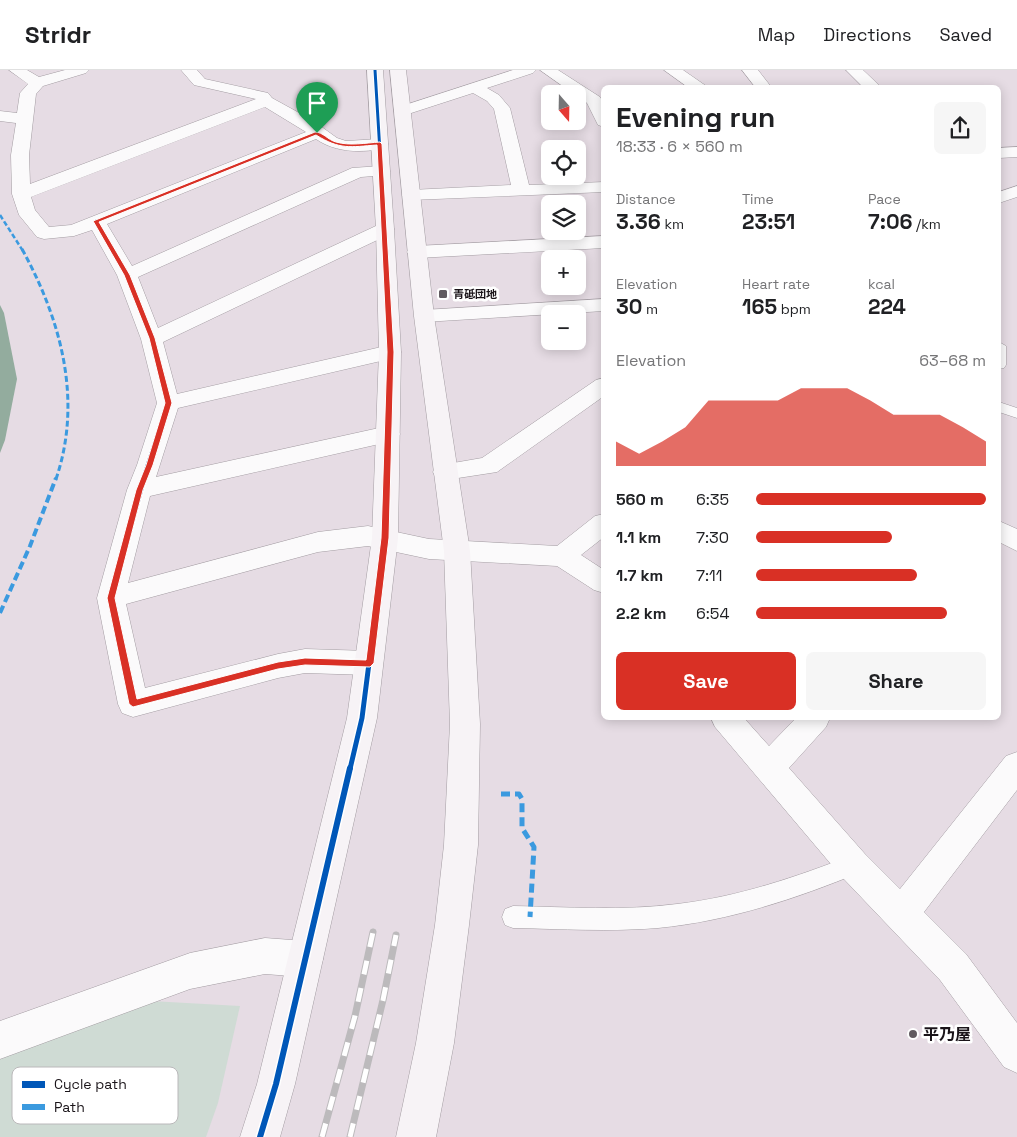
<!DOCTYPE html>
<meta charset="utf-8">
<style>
body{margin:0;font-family:"Space Grotesk","Noto Sans JP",sans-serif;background:#f6f6f6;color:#202124;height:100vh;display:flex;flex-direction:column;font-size:19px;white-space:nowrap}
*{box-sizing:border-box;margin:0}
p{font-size:16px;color:#757577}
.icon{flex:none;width:28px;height:28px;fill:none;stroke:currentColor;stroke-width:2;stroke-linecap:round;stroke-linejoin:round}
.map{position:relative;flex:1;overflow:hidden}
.details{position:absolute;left:601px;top:15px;width:400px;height:635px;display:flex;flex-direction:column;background:#fff;border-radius:8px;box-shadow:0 2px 12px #0003}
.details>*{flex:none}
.needle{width:32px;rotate:160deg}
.controls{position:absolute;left:541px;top:15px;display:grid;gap:10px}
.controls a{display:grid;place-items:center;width:45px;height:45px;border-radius:8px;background:#fff;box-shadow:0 2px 12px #0003;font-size:25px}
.pin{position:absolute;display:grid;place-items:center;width:42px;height:42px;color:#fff;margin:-51px -21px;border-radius:50% 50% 50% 0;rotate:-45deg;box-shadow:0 0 5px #0007}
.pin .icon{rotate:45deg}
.round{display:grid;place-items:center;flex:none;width:52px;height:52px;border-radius:8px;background:#f6f6f6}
.headline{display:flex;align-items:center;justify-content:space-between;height:85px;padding:0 15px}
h1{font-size:28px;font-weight:700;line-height:38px}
.metrics{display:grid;grid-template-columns:repeat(3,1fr);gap:8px;height:85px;padding:5px 15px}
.metrics div{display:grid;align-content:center}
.metrics b{font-size:21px;font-weight:700}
.metrics small{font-size:14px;font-weight:400}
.metrics p{font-size:14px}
.chart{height:140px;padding:10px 15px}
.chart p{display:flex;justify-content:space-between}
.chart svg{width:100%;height:90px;margin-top:5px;fill:#d93025;opacity:.7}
.button{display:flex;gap:10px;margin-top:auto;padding:10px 15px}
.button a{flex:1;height:58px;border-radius:8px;background:#d93025;color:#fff;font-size:20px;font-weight:700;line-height:58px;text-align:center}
.button a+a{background:#f6f6f6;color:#202124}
ul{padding:0 15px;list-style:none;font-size:16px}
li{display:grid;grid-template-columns:80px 60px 1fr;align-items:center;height:38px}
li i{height:12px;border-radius:6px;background:#d93025}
header{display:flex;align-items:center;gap:30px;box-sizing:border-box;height:70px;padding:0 25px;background:#fff;border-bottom:1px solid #e0e0e0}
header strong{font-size:24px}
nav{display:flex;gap:28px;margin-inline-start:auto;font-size:18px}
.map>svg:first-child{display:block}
.green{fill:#cfdbd4}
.water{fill:#93ac9e}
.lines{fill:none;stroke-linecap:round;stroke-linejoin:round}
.lane-casing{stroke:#a39ca2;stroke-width:1}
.street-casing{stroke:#a39ca2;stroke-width:1}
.secondary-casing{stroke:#a39ca2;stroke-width:1}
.lane{fill:#fbfafb;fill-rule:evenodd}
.street{fill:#fbfafb;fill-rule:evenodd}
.secondary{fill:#f7f3f6;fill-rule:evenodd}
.rail-casing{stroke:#bcbabc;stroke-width:7}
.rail{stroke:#fff;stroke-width:5;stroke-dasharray:14;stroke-linecap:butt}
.quiet-far3{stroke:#3b9adf;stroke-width:2.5;stroke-dasharray:5 2.5;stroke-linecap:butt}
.quiet-far2{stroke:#3b9adf;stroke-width:3;stroke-dasharray:6 3;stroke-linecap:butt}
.quiet-far1{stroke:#3b9adf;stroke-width:4;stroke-dasharray:8 4;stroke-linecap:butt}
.quiet{stroke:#3b9adf;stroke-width:5;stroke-dasharray:9 5;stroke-linecap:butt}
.cycleway-far3-casing{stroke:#fff;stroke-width:5}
.cycleway-far2-casing{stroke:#fff;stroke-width:6}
.cycleway-far1-casing{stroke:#fff;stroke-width:8}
.cycleway-casing{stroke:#fff;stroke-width:9}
.cycleway-far3{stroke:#0057b8;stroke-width:3}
.cycleway-far2{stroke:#0057b8;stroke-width:4}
.cycleway-far1{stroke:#0057b8;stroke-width:5}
.cycleway{stroke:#0057b8;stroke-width:6}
.route{fill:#d93025;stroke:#fff;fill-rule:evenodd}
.poi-dot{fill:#615a60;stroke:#fff;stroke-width:2}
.labels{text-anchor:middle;stroke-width:5;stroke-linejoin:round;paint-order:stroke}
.far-poi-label{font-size:11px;font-weight:bold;fill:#1a1419;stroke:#fff;text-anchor:start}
.near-poi-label{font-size:16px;font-weight:bold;fill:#1a1419;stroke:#fff;text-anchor:start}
.key{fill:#fff;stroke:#bab8ba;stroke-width:1}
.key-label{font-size:14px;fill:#1a1419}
</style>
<header>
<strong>Stridr</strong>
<nav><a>Map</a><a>Directions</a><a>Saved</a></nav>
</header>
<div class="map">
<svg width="1017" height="1067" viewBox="0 0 1017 1067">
<rect width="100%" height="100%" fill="#e6dce4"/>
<path class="green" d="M 151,931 L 240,936 L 218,1033 L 206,1067 L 0,1067 L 0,985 Z"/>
<path class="water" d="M 0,235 L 4,243 L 17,309 L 5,370 L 0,383 Z"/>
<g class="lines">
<defs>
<g id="lane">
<path d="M 999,272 L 1006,276 L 1006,295 L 1004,298 L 999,299 Z"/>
<path d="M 999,332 L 1017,338 L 1017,348 L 999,342 Z"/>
<path d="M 853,785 L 861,788 L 864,795 L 861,802 C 795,829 729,851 658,858 C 610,862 561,859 513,858 L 505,855 L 502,847 L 505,839 L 513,836 C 568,837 623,841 677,834 C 738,827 796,807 853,785 Z"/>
</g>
<g id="street">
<path d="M 9,0 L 27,0 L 39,7 L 65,0 L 89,0 L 86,3 L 43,16 L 36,24 L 29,85 L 30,114 L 256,29 L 194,15 L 181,0 L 197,0 L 205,9 L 268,23 L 272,28 L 312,50 L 337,68 L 346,71 L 380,69 L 386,70 L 388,74 L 386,78 C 363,83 336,83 316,69 L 107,154 L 132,196 L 352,98 L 381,96 L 387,97 L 390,101 L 387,105 L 361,107 L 138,207 L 158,258 L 378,155 L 385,153 L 392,155 L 394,159 L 392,163 L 163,272 L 177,324 L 390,275 L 398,277 L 401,282 L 398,287 L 178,338 L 156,407 L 388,356 L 396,358 L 400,364 L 396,370 L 388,372 L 150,426 L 128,513 L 318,462 L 368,456 L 429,469 L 557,476 L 595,446 L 604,444 L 604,467 L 581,485 L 604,500 L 604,523 L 594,520 L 557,496 L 429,489 L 368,476 L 318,482 L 126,534 L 145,618 L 278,584 L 305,579 L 369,581 L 379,585 L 383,593 L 379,601 L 369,605 L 305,603 L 278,608 L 133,647 L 122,643 L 118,634 L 97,528 L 127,420 L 137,395 L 157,333 L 141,269 L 117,205 L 92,160 L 74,166 L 44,169 L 37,167 L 19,145 L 12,124 L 11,85 L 16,53 L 0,51 L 0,41 L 17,43 L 20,23 L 28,14 ZM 265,37 L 306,62 L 71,155 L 49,157 L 35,140 L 31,127 Z"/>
<path d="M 513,0 L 536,0 L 533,3 L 487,18 L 499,25 L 510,38 L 529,115 L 604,112 L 604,122 L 411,130 L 405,129 L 402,125 L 405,121 L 411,120 L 511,115 L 494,39 L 487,31 L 473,23 L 402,46 L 396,44 L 394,41 L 396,38 Z"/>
<path d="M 540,0 L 558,0 L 600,27 L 604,34 L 604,57 L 598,55 L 587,33 L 578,26 L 578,24 L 574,24 Z"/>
<path d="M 664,0 L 683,0 L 709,18 L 689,18 Z"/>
<path d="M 742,0 L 758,0 L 772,18 L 756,18 Z"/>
<path d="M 846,0 L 863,0 L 882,18 L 864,18 Z"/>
<path d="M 1017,77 L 1017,87 L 999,88 L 999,78 Z"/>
<path d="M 1017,116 L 1017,127 L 999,133 L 999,122 Z"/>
<path d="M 604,166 L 604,178 L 417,188 L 410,186 L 407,182 L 410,178 L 417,176 Z"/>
<path d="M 604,229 L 604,241 L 424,252 L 417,250 L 414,246 L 417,242 L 424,240 Z"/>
<path d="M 604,308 L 604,326 L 497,402 L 445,410 L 436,408 L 433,402 L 436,396 L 482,388 L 596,310 Z"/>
<path d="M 999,451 L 1017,459 L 1017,481 L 999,472 Z"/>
<path d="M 711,648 L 744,648 L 769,676 L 796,648 L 830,648 L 826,657 L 789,698 L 865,784 L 900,819 L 1006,686 L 1017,682 L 1017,720 L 924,842 L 966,884 L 1017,953 L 1017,1003 L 1004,997 L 940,910 L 841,806 L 715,657 Z"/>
<path d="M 265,868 L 305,871 L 318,876 L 323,889 L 318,902 L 305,907 L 265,904 L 190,919 L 0,989 L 0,951 L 190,883 Z"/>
</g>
<g id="secondary">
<path d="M 367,0 L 383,0 L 394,159 L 401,282 L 398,468 L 377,648 L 295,1014 L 280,1067 L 240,1067 L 257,1014 L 347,648 L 372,468 L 379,282 L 376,159 Z"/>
<path d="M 390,0 L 406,0 L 434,246 L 470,481 L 480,654 L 478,775 L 469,855 L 454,973 L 436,1067 L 396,1067 L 416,973 L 435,855 L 444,775 L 450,654 L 444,481 L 414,246 Z"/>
</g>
</defs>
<use href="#lane" class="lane-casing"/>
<use href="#street" class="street-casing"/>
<use href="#secondary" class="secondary-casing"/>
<use href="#lane" class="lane"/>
<use href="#street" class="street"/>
<use href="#secondary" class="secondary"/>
<defs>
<g id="rail">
<path d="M 322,1067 L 355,946 L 373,862"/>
<path d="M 350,1067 L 383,930 L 396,865"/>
</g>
</defs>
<use href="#rail" class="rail-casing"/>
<use href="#rail" class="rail"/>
<path class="quiet-far3" d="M 0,145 L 23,181"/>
<path class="quiet-far2" d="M 22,179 C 61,250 83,330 56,409"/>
<path class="quiet-far1" d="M 0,543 L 30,476 L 56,408"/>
<path class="quiet" d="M 501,724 L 519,724 L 522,729 L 522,758 L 534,777 L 530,847"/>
<defs>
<g id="cycleway-far3">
<path d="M 375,0 L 386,181"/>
<path d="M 96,151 L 113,181"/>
</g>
<g id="cycleway-far2">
<path d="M 112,179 L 127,205 L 152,269 L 168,333 L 143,409"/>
<path d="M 386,179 L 390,282 L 387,409"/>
</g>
<g id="cycleway-far1">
<path d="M 144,408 L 111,528 L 133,634 L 278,596 L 305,591 L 369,593"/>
<path d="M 350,699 L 362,648 L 385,468 L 387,408"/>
</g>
<path id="cycleway" d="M 260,1067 L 276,1014 L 350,698"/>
</defs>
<use href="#cycleway-far3" class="cycleway-far3-casing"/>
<use href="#cycleway-far2" class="cycleway-far2-casing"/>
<use href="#cycleway-far1" class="cycleway-far1-casing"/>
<use href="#cycleway" class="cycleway-casing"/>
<use href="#cycleway-far3" class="cycleway-far3"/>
<use href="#cycleway-far2" class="cycleway-far2"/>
<use href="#cycleway-far1" class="cycleway-far1"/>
<use href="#cycleway" class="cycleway"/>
</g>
<path class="route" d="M 315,62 C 323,62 328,70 336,72 C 350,76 365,73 380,72 L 382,74 L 394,282 L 389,468 L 374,593 L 370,597 L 305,595 L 278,599 L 133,637 L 129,634 L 107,528 L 136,420 L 146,395 L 165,333 L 149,268 L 124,205 L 93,151 ZM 316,65 C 340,80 350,77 377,75 L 387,282 L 381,468 L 366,590 L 305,588 L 278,592 L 137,629 L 115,528 L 143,420 L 153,395 L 172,333 L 155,268 L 130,205 L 99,152 Z"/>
<g class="poi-dot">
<rect x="438" y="219" width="10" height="10" rx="2.5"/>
<circle cx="913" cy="964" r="5"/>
</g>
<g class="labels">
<g class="far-poi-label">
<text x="453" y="228">青砥団地</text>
</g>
<g class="near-poi-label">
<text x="923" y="970">平乃屋</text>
</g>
</g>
<rect x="12" y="997" width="166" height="57" rx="8" class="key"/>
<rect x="22" y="1011" width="23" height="7" fill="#0057b8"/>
<rect x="22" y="1034" width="23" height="6" fill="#3b9adf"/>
<g class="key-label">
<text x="54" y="1019">Cycle path</text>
<text x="54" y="1042">Path</text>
</g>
</svg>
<div class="controls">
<a><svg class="needle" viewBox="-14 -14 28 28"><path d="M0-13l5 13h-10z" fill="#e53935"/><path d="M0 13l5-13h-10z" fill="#757577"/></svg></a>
<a><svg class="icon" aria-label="locate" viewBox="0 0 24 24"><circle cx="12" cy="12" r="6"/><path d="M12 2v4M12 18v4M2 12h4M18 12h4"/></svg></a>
<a><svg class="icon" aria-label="layers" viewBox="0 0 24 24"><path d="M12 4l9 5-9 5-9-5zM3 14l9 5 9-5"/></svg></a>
<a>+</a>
<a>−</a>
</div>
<div class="pin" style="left:317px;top:63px;background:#1e9e55"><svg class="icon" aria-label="arrive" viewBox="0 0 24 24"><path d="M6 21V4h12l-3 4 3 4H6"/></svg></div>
<section class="details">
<div class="headline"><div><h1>Evening run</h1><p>18:33 · 6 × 560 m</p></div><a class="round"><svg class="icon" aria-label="share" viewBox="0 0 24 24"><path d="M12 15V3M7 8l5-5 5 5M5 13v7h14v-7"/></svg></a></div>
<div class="metrics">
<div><p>Distance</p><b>3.36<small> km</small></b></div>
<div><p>Time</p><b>23:51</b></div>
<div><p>Pace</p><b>7:06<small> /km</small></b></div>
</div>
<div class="metrics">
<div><p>Elevation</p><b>30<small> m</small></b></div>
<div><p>Heart rate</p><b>165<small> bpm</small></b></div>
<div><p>kcal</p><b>224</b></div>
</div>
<div class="chart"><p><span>Elevation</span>63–68 m</p>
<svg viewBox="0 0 160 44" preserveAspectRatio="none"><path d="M0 44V32L10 38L20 32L30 25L40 12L50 12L60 12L70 12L80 6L90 6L100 6L110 12L120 19L130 19L140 19L150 25L160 32V44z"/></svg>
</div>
<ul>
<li><b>560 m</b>6:35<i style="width:100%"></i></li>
<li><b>1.1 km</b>7:30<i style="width:59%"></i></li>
<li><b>1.7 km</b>7:11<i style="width:70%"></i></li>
<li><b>2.2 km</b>6:54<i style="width:83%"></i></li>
</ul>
<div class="button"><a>Save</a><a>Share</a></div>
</section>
</div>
